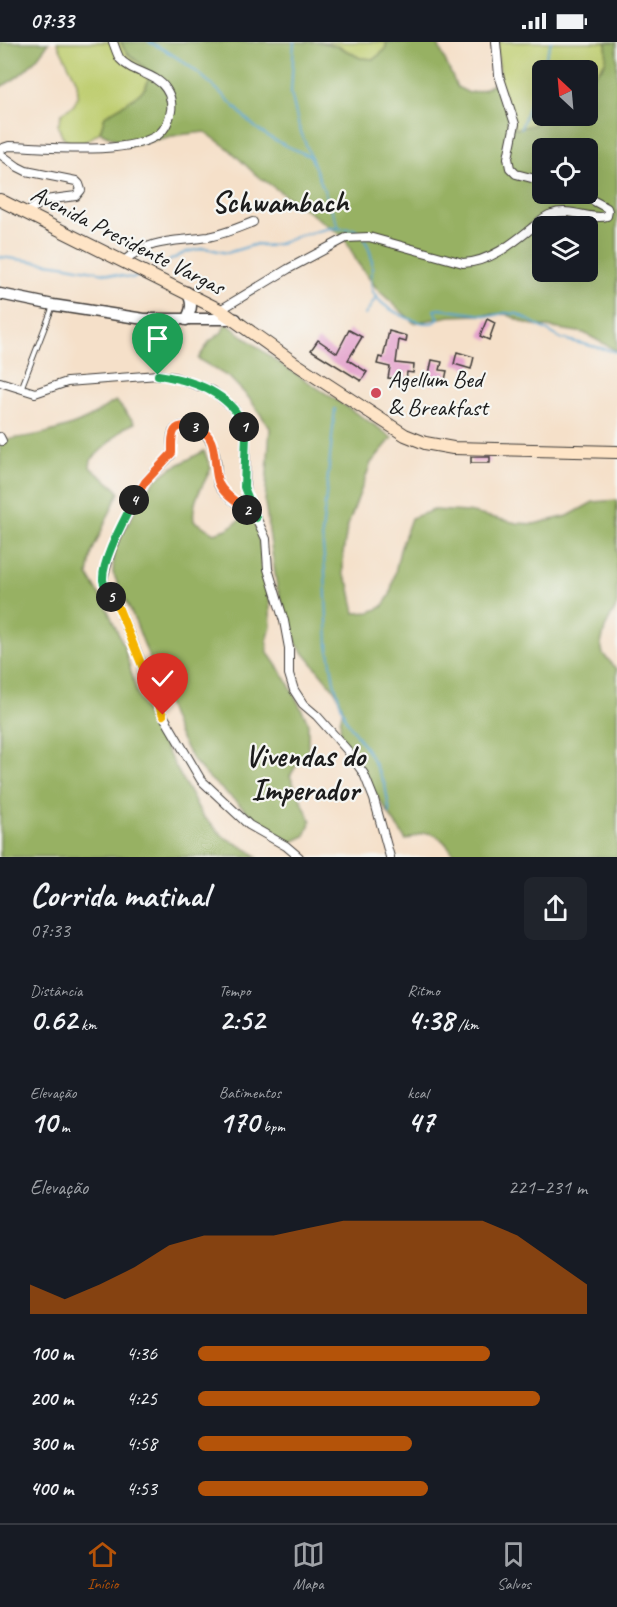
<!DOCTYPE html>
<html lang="pt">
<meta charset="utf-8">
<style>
body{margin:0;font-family:Caveat,sans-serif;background:#20242c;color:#f1f3f6;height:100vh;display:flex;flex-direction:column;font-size:22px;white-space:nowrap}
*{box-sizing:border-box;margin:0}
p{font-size:20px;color:#9ea1a6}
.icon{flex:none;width:33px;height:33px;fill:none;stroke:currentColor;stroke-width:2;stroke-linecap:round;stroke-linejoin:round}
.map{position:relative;height:815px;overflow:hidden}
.sheet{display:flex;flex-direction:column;background:#171b24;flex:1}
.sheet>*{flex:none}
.needle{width:39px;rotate:334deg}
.tools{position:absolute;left:532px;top:18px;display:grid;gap:12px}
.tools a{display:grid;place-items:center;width:66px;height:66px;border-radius:9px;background:#171b24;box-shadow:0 6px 24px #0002;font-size:30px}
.pin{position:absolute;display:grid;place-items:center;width:51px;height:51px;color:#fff;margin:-62px -26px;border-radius:50% 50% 50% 0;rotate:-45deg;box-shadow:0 0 6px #0007}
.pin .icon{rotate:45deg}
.km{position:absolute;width:30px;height:30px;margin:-15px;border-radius:50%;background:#222;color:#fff;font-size:16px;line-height:30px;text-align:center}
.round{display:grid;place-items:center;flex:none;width:63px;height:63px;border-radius:9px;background:#20242c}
.head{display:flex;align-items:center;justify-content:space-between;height:102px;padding:0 30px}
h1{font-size:33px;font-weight:800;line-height:45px}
.metrics{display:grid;grid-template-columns:repeat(3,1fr);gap:9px;height:102px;padding:6px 30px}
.metrics div{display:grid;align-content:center}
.metrics b{font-size:30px;font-weight:800}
.metrics small{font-size:16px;font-weight:400}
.metrics p{font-size:16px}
.chart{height:168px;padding:12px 30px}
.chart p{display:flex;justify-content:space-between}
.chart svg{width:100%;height:108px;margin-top:6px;fill:#b45309;opacity:.7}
ul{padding:0 30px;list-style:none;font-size:20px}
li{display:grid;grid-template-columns:96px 72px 1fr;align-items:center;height:45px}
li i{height:15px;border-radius:8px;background:#b45309}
.status{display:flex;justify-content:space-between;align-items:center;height:42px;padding:0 30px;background:#171b24;direction:ltr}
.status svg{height:16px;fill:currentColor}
.menu{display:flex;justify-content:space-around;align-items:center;height:84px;border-top:2px solid #363941;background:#171b24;font-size:16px;color:#9ea1a6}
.menu a{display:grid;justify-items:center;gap:3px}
.menu .current{color:#b45309}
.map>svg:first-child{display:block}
.green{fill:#bfce71;stroke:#6e7546;stroke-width:1.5}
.forest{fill:#97b163;stroke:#5a6640;stroke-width:1.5;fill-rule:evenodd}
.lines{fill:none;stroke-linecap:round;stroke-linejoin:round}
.stream{stroke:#57a4d0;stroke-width:2}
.building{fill:#e4a1cc}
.service-casing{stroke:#3d3936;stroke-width:6}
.minor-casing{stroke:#3d3936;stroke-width:10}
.tertiary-casing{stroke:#3d3936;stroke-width:13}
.secondary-casing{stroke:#3d3936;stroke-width:14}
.service{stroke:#fff;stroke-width:4}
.minor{stroke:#fff;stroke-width:8}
.tertiary{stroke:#fff;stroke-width:10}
.secondary{stroke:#fee4c6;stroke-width:12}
.split-1-casing{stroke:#fff;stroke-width:12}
.split-2-casing{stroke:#fff;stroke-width:12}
.split-3-casing{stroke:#fff;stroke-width:12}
.split-4-casing{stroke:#fff;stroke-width:12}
.split-5-casing{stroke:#fff;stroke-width:12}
.split-6-casing{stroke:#fff;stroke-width:12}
.split-7-casing{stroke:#fff;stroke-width:12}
.split-1{stroke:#22a559;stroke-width:8}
.split-2{stroke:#22a559;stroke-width:8}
.split-3{stroke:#f0652b;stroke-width:8}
.split-4{stroke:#f0652b;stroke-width:8}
.split-5{stroke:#22a559;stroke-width:8}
.split-6{stroke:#f5b400;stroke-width:8}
.split-7{stroke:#f5b400;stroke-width:8}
.poi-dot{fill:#d1495b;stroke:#f6f6f2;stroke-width:2}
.labels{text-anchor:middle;stroke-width:4.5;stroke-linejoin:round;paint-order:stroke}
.street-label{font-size:24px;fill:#1c1c1c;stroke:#f6f6f2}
.poi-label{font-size:24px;fill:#1c1c1c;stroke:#f6f6f2;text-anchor:start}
.district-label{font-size:30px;font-weight:bold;fill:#1c1c1c;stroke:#f6f6f2}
</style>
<div class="status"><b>07:33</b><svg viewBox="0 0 49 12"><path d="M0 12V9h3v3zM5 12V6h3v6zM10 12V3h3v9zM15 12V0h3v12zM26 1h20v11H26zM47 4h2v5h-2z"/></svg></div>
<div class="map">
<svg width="617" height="815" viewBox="0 0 617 815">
<rect width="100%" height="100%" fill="#f6f6f2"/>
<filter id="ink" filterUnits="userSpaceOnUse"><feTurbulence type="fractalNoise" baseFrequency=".0167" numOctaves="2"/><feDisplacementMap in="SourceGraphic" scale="12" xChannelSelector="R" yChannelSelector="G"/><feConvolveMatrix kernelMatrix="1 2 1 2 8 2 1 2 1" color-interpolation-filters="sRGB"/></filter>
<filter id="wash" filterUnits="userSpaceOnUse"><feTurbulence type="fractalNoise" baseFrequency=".008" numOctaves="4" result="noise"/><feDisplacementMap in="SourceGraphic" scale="24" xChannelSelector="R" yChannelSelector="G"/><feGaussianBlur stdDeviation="1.35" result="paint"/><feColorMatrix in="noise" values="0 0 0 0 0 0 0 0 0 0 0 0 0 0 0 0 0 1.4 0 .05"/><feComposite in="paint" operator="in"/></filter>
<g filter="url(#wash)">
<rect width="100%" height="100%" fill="#f5e0c9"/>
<g class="green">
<path d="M 57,0 L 121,0 C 126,15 133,14 143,24 C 164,47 118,64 105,74 L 100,90 L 79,104 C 66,102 61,95 58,83 L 62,71 L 74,63 L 78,53 L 77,40 Z"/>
<path d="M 320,0 L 387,0 L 385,8 L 374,17 L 360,16 L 340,5 Z"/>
<path d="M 496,0 L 606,0 L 607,17 L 597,31 L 588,36 L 588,28 L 543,28 L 543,74 L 545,74 L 534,83 L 515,87 L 508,77 L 507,62 L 502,46 L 495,41 L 500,31 Z"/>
</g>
<g class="forest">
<path d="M 0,0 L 49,0 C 37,18 20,36 0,45 Z"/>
<path d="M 121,0 L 320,0 L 340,5 L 360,16 L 374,17 L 385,8 L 387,0 L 437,0 L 457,45 L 469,51 L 482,48 L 495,41 L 502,46 L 507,62 L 508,77 L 516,87 L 534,83 L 545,74 L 588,74 L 588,36 C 606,26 608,19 606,0 L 617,0 L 617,309 L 584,291 L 528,282 L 506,272 L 450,274 L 414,281 L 377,247 L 357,220 L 344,195 L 255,132 L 229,107 L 205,90 L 178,93 L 129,104 L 100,90 L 105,74 C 118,64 164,47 143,24 C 133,14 126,15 121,0 ZM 543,106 L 588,106 L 588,152 L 543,152 ZM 543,184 L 588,184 L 588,230 L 543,230 Z"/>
<path d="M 226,281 L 276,319 L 379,386 L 392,396 L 371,421 L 347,486 L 343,512 L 343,532 L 349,542 L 355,571 L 370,570 L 382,565 L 390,553 L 400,508 L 411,476 L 434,468 L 468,470 L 517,481 L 534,482 L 568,474 L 593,460 L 617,458 L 617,563 L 605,586 L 601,602 L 603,612 L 617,627 L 617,815 L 455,815 C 450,805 439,791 426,791 C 420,791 412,796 406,798 L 377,754 L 341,696 L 340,679 L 343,667 L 336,650 L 297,603 L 289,580 L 277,545 L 265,461 L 270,386 L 249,356 L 230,336 L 198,317 L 209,300 L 222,290 Z"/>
<path d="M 116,359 L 135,381 L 124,386 L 91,418 L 90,425 C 99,434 113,442 119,450 L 92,510 L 88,533 L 106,564 L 124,604 L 137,652 L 144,667 L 202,773 L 224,795 L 250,809 L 257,815 L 0,815 L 0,398 C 30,395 60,390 88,376 C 98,371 106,363 116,359 Z"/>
<path d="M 204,409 L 211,426 C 203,445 191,458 194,479 L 214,491 L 227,487 L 244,475 L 255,480 L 261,508 L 262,530 L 269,551 L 271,585 L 267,599 L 268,611 L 286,637 L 308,680 L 308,709 L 299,719 L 290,734 L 311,779 L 305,794 L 290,801 L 256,777 L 209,736 L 192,717 L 178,691 L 134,576 L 113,531 L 114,509 L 140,459 L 153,440 L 170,427 Z"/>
</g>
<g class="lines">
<g class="stream">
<path d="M 149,0 C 181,15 205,35 230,60 C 240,70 249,81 260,89 C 275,100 293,107 310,114"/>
<path d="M 294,0 L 291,51 L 299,85 L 339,186"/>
<path d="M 521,86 L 551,0"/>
<path d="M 365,198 C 369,206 372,213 372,221 C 373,231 369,241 373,250 C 381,266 418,285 435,280 L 439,276 L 434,268 L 440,267 L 491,274 L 505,271 L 518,272 L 562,297 L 617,310"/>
<path d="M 0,215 L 62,223 L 132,236 L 139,234"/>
<path d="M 169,219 L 186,210 L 205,206 L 227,211 L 257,202 L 267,204 L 278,202 L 298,194 L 330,186 L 353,187 L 358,189"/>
<path d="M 365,273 L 377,254"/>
<path d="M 335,367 L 322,492 L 325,529 L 328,603 L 334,640 L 345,676 L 370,713 L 385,743 L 390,772"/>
</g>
</g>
<g id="blocks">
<g class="building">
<path d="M 487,277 L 495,281 L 489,298 L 480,294 Z"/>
<path d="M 349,288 L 362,295 L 348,318 L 367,330 L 361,339 L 311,308 L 318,298 L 337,311 Z"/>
<path d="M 389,289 L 407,294 L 406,300 L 399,298 L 396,321 L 414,323 L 413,331 L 407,330 L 406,338 L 388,336 L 390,325 L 377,322 L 379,315 L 383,316 Z"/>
<path d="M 457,310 L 474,315 L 471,327 L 454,322 Z"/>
<path d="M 432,318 L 442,320 L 440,328 L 447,329 L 445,338 L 438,337 L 437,343 L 427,341 Z"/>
<rect x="471" y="415" width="19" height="6"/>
</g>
</g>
</g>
<g filter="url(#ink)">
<use href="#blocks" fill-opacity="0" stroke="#3d3936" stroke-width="1.5"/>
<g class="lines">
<defs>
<path id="service" d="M 21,347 L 53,264"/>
<g id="minor">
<path d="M 496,0 L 499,33 L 515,82 L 508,116 L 510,126 L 516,132 L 543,139"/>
<path d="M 0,107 L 9,104 C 46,105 129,114 159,92 C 165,87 168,81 170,73 C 173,65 171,54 166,47 C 156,31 132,31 120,17 C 117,12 115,5 113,0"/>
<path d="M 0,112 L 18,125 L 26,129 L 76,139 L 79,142 L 81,148 L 76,154 L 45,158 L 26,171"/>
<path d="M 124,219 C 150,196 176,200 208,195 C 224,192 238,186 253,180"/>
<path d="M 220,268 L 288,227 L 346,196 L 369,195 L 463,221 C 490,220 513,201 533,185 C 539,180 544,174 552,172 C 570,165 592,179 607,174 L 608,169 L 607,166 L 581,152"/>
<path d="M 0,340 L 35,351 L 67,340 L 158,333 L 174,335 L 213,349 L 234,367 L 244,383 L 246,393 L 245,445 L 248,458 L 266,497 L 268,527 L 284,579 L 289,606 L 289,632 L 294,648 L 303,662 L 317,674 L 348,709 L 364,732 L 374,757 L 390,815"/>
<path d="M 0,395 L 2,399"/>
<path d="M 253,473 C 243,465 224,455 218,442 C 216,435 217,425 216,418 C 214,401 204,382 185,384 C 179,384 175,386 173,390 C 169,398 174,406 171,413 L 145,440 L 134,458 L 111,509 L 103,537 L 105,544 L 119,567 L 163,673 L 201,738 L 249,783 L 286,804 L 299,815"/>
</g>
<g id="tertiary">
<path d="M 0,252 L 53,263 L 144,277 L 236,277"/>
<path d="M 186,278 C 192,267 193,261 187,250"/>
</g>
<path id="secondary" d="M 0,158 L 220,268 L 293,320 L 405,393 L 425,401 L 453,406 L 617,410"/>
</defs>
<use href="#service" class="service-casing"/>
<use href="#minor" class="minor-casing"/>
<use href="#tertiary" class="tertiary-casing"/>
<use href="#secondary" class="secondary-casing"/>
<use href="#service" class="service"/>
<use href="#minor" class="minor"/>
<use href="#tertiary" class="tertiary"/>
<use href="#secondary" class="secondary"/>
</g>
</g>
<g class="lines" filter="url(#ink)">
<defs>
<path id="split-1" d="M 158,333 C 192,338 231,350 244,385"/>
<path id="split-2" d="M 244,385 L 246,393 L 244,445 L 256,476 L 247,468"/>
<path id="split-3" d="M 194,385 C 222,392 211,425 219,442 C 224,453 238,461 247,468"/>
<path id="split-4" d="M 134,458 L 145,440 L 172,411 C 172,393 170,380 194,385"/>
<path id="split-5" d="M 111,555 C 108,550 104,544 103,538 C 102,517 125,477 134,458"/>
<path id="split-6" d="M 111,555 L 119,567 L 153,651"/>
<path id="split-7" d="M 153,651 L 163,673"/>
</defs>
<use href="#split-1" class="split-1-casing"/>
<use href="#split-2" class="split-2-casing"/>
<use href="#split-3" class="split-3-casing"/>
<use href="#split-4" class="split-4-casing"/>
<use href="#split-5" class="split-5-casing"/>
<use href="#split-6" class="split-6-casing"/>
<use href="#split-7" class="split-7-casing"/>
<use href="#split-1" class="split-1"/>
<use href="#split-2" class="split-2"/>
<use href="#split-3" class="split-3"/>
<use href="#split-4" class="split-4"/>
<use href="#split-5" class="split-5"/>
<use href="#split-6" class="split-6"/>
<use href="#split-7" class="split-7"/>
</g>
<circle class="poi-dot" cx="376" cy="351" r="6"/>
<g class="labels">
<g class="street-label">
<text transform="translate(128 198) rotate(27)" y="8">Avenida Presidente Vargas</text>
</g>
<g class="poi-label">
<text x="388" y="345">Agellum Bed<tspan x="388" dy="28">&amp; Breakfast</tspan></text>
</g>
<g class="district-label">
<text x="280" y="170">Schwambach</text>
<text x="305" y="724">Vivendas do<tspan x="305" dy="34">Imperador</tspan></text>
</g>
</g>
</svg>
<div class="tools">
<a><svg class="needle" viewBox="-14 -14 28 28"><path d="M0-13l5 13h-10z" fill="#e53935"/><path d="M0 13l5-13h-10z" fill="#9ea1a6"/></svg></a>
<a><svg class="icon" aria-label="locate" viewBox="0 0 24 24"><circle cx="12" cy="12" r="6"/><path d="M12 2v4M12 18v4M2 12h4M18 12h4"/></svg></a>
<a><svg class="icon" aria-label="layers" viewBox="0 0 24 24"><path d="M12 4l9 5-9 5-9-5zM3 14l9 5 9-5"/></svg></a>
</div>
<div class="pin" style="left:158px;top:333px;background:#1e9e55"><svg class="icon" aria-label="arrive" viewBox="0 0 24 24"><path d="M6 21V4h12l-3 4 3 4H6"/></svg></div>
<div class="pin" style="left:163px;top:673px;background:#d93025"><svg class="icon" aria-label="check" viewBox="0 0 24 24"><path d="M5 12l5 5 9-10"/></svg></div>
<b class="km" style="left:244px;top:385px">1</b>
<b class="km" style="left:247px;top:468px">2</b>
<b class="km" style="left:194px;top:385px">3</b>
<b class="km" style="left:134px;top:458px">4</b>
<b class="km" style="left:111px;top:555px">5</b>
</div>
<section class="sheet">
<div class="head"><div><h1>Corrida matinal</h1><p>07:33</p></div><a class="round"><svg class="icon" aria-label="share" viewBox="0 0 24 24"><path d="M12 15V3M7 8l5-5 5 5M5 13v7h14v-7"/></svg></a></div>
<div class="metrics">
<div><p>Distância</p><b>0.62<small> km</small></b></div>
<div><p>Tempo</p><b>2:52</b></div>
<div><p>Ritmo</p><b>4:38<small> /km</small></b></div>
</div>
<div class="metrics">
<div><p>Elevação</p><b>10<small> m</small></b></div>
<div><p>Batimentos</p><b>170<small> bpm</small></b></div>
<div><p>kcal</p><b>47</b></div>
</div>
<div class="chart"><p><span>Elevação</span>221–231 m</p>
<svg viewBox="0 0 160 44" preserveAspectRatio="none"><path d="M0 44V32L10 38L20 32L30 25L40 16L50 12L60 12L70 12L80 9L90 6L100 6L110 6L120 6L130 6L140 12L150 22L160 32V44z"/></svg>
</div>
<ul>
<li><b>100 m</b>4:36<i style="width:75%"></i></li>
<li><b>200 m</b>4:25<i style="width:88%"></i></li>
<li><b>300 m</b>4:58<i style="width:55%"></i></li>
<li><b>400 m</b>4:53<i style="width:59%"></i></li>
</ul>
</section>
<nav class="menu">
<a class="current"><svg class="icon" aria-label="home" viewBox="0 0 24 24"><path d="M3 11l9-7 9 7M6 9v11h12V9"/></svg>Início</a>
<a><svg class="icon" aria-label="map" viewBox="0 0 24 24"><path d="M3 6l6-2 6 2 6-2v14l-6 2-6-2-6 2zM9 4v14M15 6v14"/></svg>Mapa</a>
<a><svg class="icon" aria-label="saved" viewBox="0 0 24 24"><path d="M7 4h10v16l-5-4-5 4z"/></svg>Salvos</a>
</nav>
